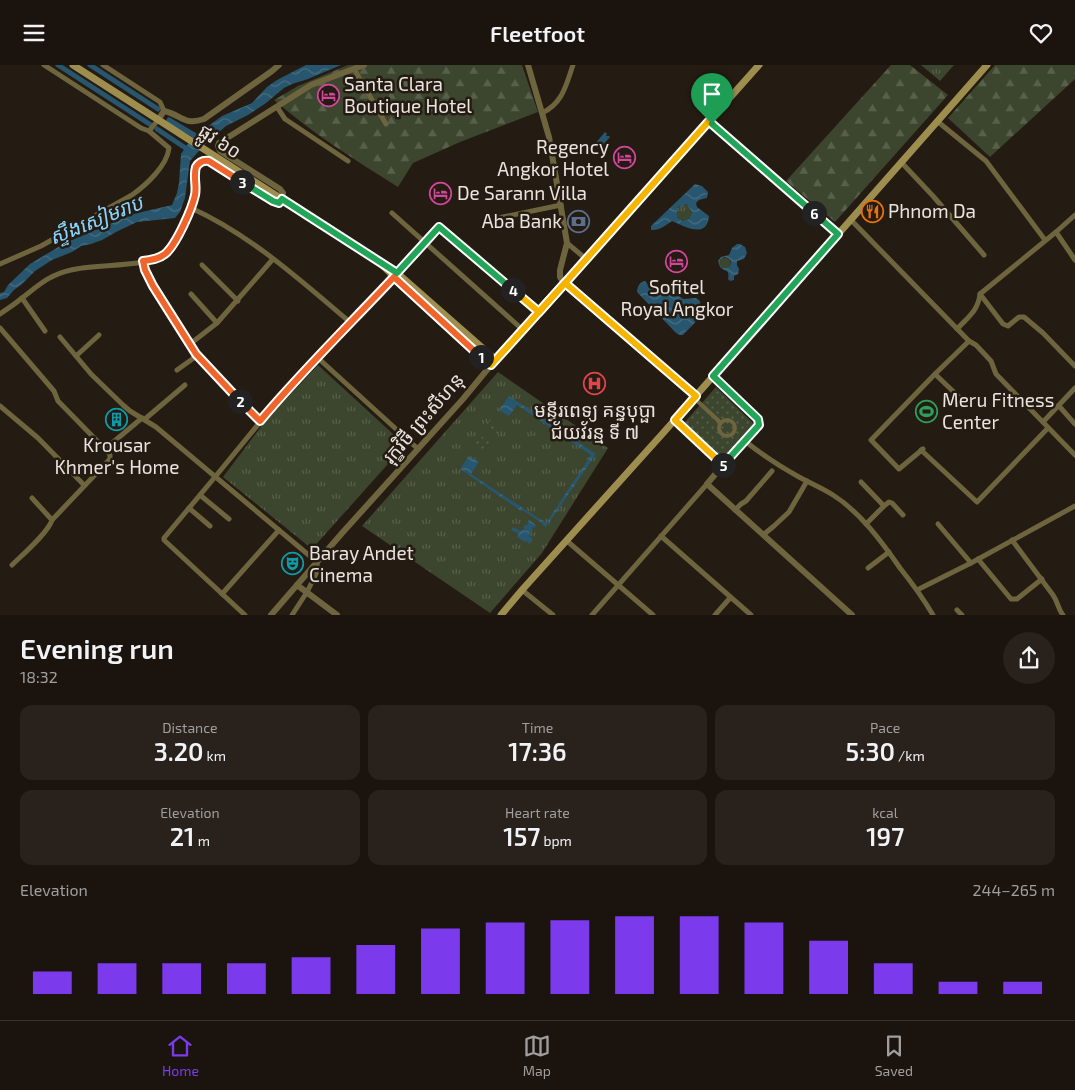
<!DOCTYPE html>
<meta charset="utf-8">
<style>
body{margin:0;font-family:"Exo 2","Noto Sans Khmer",sans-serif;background:#28211c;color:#f1f3f6;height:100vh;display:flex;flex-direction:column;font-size:19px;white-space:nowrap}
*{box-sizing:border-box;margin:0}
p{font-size:16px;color:#a09e9e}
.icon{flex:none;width:28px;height:28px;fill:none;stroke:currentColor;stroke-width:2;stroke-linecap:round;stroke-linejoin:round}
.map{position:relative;height:550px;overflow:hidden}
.panel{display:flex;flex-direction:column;background:#1b140e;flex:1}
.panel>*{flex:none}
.pin{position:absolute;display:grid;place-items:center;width:42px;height:42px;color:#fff;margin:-51px -21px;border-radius:50% 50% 50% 0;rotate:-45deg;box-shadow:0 0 5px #0007}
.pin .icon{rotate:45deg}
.km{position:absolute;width:25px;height:25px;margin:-12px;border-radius:50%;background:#222;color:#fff;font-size:14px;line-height:25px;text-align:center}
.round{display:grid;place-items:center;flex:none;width:52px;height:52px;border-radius:26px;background:#28211c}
.headline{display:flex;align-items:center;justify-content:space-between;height:85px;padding:0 20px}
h1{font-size:28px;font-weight:600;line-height:38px}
.stats{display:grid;grid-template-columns:repeat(3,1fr);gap:8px;height:85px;padding:5px 20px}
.stats div{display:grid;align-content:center;border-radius:12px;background:#28211c;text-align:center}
.stats b{font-size:25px;font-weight:600}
.stats small{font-size:14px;font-weight:400}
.stats p{font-size:14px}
.chart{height:140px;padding:10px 20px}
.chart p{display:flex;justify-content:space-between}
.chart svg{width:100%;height:90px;margin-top:5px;stroke:#7c3aed;stroke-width:6}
header{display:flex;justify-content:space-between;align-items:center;height:65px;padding:0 20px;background:#1b140e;font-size:22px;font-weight:600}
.tabs{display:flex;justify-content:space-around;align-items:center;height:70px;border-top:1px solid #39332e;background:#1b140e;font-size:14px;color:#a09e9e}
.tabs a{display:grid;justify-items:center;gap:2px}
.tabs .on{color:#7c3aed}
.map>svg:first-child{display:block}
.grass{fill:url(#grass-tufts)}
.forest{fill:url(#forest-firs)}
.park{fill:url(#park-dots)}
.water{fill:url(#water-waves);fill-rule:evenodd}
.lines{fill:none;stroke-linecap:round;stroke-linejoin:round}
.canal{stroke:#27566e;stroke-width:5}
.pedestrian{stroke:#6e653f;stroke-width:4}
.minor{stroke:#6e653f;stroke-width:5}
.tertiary{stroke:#6e653f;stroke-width:6}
.secondary{stroke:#9d8e4f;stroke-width:7}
.split-1-casing{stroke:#fff;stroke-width:10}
.split-2-casing{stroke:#fff;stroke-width:10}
.split-3-casing{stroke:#fff;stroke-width:10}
.split-4-casing{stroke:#fff;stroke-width:10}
.split-5-casing{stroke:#fff;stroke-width:10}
.split-6-casing{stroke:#fff;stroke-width:10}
.split-7-casing{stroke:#fff;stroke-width:10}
.split-1{stroke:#f5b400;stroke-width:6}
.split-2{stroke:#f0652b;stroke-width:6}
.split-3{stroke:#f0652b;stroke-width:6}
.split-4{stroke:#22a559;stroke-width:6}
.split-5{stroke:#f5b400;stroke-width:6}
.split-6{stroke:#22a559;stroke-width:6}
.split-7{stroke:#22a559;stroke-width:6}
.labels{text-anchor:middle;stroke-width:5;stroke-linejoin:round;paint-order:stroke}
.poi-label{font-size:19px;fill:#eae4de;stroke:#241b12;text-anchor:start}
.street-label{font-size:19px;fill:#eae4de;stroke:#241b12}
.water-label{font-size:20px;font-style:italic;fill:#89d4fe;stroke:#241b12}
</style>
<header><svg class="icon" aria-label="menu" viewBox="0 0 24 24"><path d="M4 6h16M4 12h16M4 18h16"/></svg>Fleetfoot<svg class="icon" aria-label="heart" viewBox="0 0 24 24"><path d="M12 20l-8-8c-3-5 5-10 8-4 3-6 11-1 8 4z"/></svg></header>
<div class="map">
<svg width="1075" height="550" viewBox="0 0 1075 550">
<defs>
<pattern id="grass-tufts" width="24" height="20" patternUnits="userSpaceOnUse" patternTransform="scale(1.25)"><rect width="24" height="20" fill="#3c452d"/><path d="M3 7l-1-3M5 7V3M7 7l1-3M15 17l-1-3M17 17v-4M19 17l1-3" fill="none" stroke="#58604b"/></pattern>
<pattern id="forest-firs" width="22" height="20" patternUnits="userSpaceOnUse" patternTransform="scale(1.25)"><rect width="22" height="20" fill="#3c452d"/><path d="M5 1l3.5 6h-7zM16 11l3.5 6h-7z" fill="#58604b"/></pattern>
<pattern id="park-dots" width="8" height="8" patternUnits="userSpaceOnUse" patternTransform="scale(1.25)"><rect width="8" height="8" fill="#3c452d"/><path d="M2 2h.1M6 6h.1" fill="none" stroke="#58604b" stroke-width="1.8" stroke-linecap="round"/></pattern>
<pattern id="water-waves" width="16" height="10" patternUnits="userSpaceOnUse" patternTransform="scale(1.25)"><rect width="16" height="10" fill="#27566e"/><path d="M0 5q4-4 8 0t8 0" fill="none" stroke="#466e82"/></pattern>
</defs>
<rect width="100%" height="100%" fill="#241b12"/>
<g class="grass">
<path d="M 921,0 L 954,0 L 940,16 Z"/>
<path d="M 684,139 L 686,139 L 692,147 L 689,154 L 682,156 L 677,152 L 677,143 L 680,140 L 683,142 Z"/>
<path d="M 318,300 L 405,380 L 312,484 L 223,412 L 263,359 Z"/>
<path d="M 498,307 L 608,383 L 542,488 L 490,548 L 362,461 Z"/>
</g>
<g class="forest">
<path d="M 348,0 L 522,0 L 538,47 L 460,77 L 413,98 L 398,122 C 355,95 312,68 274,35 L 298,21 Z"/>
<path d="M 891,0 L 910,0 L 948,30 L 835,157 L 786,116 Z"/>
<path d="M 995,0 L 1075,0 L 1075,14 L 990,92 L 948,53 Z"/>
<circle cx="725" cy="198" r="5.5"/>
</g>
<g class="park">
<path d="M 716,322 L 755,360 L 722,395 L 684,358 Z"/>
<path d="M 491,356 L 500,362 L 501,364 L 496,373 L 494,371 L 495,369 L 488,364 L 485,366 L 484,365 L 485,363 L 483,361 L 485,357 Z"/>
<path d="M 482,368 L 484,369 L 482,372 L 490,377 L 491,375 L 494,377 L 489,384 C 479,386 471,378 477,369 L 481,370 Z"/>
</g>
<g class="water">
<path d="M 306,0 L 341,0 L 308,14 L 292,19 L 284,23 L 266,38 L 248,50 L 226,61 L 205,79 L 190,96 L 185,133 L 180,147 L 175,153 L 137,157 L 116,167 L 102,175 L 91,179 L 81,181 L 72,187 L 52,195 L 35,206 L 22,219 L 14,225 L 7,233 L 0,235 L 0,228 L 4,227 L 8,220 L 30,199 L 65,178 L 133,149 L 172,140 L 177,128 L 179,118 L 181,89 L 187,80 L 193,72 L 222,51 L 252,38 L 267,22 L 277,15 Z"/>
<path d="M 605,67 L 607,69 L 606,71 L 609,71 L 610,72 L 599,84 L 594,80 Z"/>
<path d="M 695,119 L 702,121 L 708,127 L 707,133 L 699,135 L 696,138 L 697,142 L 709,151 C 707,175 684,161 672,156 C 666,160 659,166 651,165 L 651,161 ZM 684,139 L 686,139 L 692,147 L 689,154 L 682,156 L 677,152 L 677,143 L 679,141 L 684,142 Z"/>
<path d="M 737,179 L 740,179 L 745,182 L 747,188 L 744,194 L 737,196 L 737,200 L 739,204 L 738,209 L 734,211 L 734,215 L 730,216 L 728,214 C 730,204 725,207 720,202 L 718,196 L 721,192 L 729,190 L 732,183 ZM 724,192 L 728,193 L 731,196 L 730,201 L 727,203 L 722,203 L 720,199 L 720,195 Z"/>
<path d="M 645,216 C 647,218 648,220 650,222 C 657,227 670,231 678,230 L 683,234 L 696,233 L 700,236 C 703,254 694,258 683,270 L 680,270 L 676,268 L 637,227 C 637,222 640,217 645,216 Z"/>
<path d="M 509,331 L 596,389 L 546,462 L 542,460 L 543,459 L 524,446 L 521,446 L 460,404 L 469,391 L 479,397 L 471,409 L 546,458 L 591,390 L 517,340 L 509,351 L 499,345 Z"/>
<path d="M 529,455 L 536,460 L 534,463 L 532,462 L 532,464 L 533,465 L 531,468 L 530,467 L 529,468 L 530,469 L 529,471 L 533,474 L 530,479 L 526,476 L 525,477 L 517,472 L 519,469 L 511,465 L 513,462 L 521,466 L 523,464 L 525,465 L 525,464 L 523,463 L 525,460 L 527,460 L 528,459 L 527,458 Z"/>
</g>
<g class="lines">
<g class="canal">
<path d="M 58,0 L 151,60"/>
<path d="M 90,0 L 158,44"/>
<path d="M 169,55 L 199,73"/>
<path d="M 157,64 L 190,86"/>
</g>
<g class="pedestrian">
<path d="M 694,333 L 721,358"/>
<circle cx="727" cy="363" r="8"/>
</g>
<g class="minor">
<path d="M 103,0 L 160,37 L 164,46"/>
<path d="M 354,4 L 386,59"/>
<path d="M 277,42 L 285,54 L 348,96"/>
<path d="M 542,48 C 563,38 566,20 573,0"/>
<path d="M 709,56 L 838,169"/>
<path d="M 937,56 L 986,96 L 1045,175"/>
<path d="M 149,66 L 158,55"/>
<path d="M 901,97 L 933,131 L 984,190"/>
<path d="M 191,143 C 251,170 301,216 351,258"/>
<path d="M 392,148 L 523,265"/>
<path d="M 498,153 L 561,140"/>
<path d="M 851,155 L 969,276 L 935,309 L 871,375 L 899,404 L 923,384"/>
<path d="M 1056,167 L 1075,195"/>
<path d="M 567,178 L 586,194"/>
<path d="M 143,197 L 148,213 L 161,235 L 196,289 L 260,356"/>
<path d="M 0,199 L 41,181 L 132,130 C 146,120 167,101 169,83 L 149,66 L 141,63 L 44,0"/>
<path d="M 202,200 L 238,236"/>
<path d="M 397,208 L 439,162 L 539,247"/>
<path d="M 191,229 L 217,258 L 273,194"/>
<path d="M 980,229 L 1003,259 L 1008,261 L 1019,252 L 1024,252 L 1043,268 L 1075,301"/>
<path d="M 22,233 L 45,266"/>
<path d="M 0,249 C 7,244 15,239 22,233 C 39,220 49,210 71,205 C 92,199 150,202 164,190 C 175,181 193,142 195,129 C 197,120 193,110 197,102 C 199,97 203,95 209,96 L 273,136 L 279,137 L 282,134"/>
<path d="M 0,263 L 54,326 L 58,336 L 105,384"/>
<path d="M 957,264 C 968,252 978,246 980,229 L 1056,167 L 1075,150"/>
<path d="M 60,272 L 91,309 L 123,340 L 130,346 L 156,362 L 317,497 L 317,507 L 307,527 L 292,550"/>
<path d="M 969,276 L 976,280 L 991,296 L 996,309 L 1075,390"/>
<path d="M 190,279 L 217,258"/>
<path d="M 76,291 L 99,270"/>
<path d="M 318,293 L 418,384"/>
<path d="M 177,305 L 198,290"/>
<path d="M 935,309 L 959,332"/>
<path d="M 713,311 L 758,354 L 759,360 L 723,400"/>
<path d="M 0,341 L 38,373 L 84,420"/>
<path d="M 1059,341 L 1075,359"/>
<path d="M 145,354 L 185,320"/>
<path d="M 1043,357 L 1075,323"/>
<path d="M 745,376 C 761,389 781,402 799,412 C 810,418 822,423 833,430 C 860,447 882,477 900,503 C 912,518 923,533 933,550"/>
<path d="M 921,385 L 977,437 L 1048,363"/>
<path d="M 861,417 L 884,441"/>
<path d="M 200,430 L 229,454"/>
<path d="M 32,433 L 52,455"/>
<path d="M 189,443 L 210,461"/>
<path d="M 735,445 L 741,439 L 746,436 L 772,406"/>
<path d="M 866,459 L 884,441 L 889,437 L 892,438 L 903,450"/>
<path d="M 938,459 L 971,498"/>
<path d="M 763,470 L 774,461 L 789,447 L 807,416"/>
<path d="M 661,471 L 751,550"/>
<path d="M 1012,475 L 1053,530 C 1058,537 1058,544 1063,550"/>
<path d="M 567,476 L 653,550"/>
<path d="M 978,494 L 1011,534 L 1017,534 L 1042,514"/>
<path d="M 12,500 C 22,490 48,468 52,455 L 110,394 L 110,390 L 105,384 L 142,353"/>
<path d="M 868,503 L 889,487"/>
<path d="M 522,525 L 553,550"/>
<path d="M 917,525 L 971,498 L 1075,441"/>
<path d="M 222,529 L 279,465"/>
<path d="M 957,545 L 962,550"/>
<path d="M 245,550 L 164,475 L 164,473 L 215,412 L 288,323 L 394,212"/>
<path d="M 592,550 L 707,419"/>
<path d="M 715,550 L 730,533"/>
</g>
<g class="tertiary">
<path d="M 528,0 L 549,72 L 567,178 L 560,205 L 560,212 L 562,215 L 695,331"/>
<path d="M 158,55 L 164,46 C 182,50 184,61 204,54 L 272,6 L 279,0"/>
<path d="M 282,134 L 283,128 L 280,124 L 220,86 L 218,81 L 219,78 L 311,20 L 364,0"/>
<path d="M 675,355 L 723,400 L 707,419 L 852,550"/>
<path d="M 297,520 L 337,550"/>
<path d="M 271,550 L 343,467 L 463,334 L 491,300"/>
</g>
<g class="secondary">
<path d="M 73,0 L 397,208 L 496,295"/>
<path d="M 376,194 L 425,242 L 491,300 L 565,218 L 759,0"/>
<path d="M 501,550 L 522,525 L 664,367 L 987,0"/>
</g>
</g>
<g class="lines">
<defs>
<path id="split-1" d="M 481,292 L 491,300 L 565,218 L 709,56 L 712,59"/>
<path id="split-2" d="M 240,336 L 260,356 C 302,306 349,260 394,212 L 481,292"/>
<path id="split-3" d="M 240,336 L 196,289 L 153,221 L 145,205 L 143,196 C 151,195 159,194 165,189 C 176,180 192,144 195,130 C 197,121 193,111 196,102 C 199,97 203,95 209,96 L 242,117"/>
<path id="split-4" d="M 242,117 L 273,136 L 279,138 L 282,134 L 397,208 L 439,162 L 513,225"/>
<path id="split-5" d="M 513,225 L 539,247 L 565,218 L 696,331 L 675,355 L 723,400"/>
<path id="split-6" d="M 723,400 L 759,360 L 758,354 L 713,311 L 838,169 L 814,148"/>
<path id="split-7" d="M 712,59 L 814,148"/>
</defs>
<use href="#split-1" class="split-1-casing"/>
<use href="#split-2" class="split-2-casing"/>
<use href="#split-3" class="split-3-casing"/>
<use href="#split-4" class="split-4-casing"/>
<use href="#split-5" class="split-5-casing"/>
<use href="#split-6" class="split-6-casing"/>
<use href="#split-7" class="split-7-casing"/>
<use href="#split-1" class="split-1"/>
<use href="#split-2" class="split-2"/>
<use href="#split-3" class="split-3"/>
<use href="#split-4" class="split-4"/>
<use href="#split-5" class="split-5"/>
<use href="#split-6" class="split-6"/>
<use href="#split-7" class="split-7"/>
</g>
<defs>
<symbol id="hotel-ring" viewBox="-11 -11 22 22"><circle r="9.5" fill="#241b12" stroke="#d1479c" stroke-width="1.5"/><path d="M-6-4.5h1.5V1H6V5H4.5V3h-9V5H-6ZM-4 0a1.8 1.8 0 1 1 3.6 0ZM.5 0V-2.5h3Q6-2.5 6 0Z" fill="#d1479c"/></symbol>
<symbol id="restaurant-ring" viewBox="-11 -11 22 22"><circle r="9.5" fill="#241b12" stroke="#e8710a" stroke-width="1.5"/><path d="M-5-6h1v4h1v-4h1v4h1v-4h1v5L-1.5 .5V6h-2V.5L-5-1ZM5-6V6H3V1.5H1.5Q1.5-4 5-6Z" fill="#e8710a"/></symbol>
<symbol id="bank-ring" viewBox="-11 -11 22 22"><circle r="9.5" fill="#241b12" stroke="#5c6f8a" stroke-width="1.5"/><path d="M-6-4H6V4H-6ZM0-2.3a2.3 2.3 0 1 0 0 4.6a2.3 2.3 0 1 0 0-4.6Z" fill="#5c6f8a"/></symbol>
<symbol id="hospital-ring" viewBox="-11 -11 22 22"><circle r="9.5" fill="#241b12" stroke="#e0444e" stroke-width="1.5"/><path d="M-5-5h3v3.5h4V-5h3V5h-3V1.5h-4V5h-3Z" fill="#e0444e"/></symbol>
<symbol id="stadium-ring" viewBox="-11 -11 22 22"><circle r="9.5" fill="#241b12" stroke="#2e9e5b" stroke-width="1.5"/><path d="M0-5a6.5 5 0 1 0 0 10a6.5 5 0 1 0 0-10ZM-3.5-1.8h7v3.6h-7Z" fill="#2e9e5b"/></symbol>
<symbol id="building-ring" viewBox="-11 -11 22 22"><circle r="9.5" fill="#241b12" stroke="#0f9aa8" stroke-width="1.5"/><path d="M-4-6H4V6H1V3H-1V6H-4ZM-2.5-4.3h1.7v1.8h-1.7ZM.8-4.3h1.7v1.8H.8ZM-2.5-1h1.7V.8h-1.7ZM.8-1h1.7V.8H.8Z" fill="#0f9aa8"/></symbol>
<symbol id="theatre-ring" viewBox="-11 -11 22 22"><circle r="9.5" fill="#241b12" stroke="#0f9aa8" stroke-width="1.5"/><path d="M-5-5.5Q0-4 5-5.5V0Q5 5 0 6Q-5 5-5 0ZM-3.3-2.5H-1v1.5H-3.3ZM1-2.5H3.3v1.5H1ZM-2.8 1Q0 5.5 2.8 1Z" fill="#0f9aa8"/></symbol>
</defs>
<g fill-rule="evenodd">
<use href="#hotel-ring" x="316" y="18" width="25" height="25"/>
<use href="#hotel-ring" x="612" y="80" width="25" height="25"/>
<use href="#hotel-ring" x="428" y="116" width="25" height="25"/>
<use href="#restaurant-ring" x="860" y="134" width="25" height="25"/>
<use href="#bank-ring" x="566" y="144" width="25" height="25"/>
<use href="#hotel-ring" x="664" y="184" width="25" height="25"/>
<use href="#hospital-ring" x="582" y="306" width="25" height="25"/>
<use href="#stadium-ring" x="914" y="334" width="25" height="25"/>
<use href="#building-ring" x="104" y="342" width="25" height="25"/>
<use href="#theatre-ring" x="280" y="486" width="25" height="25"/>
</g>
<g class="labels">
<g class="poi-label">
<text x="344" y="26">Santa Clara<tspan x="344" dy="22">Boutique Hotel</tspan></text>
<text x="609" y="89" text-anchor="end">Regency<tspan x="609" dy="22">Angkor Hotel</tspan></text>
<text x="457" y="135">De Sarann Villa</text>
<text x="888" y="153">Phnom Da</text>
<text x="562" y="163" text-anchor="end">Aba Bank</text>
<text x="677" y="229" text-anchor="middle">Sofitel<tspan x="677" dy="22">Royal Angkor</tspan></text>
<text x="942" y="342">Meru Fitness<tspan x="942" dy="22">Center</tspan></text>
<text x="595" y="352" text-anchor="middle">មន្ទីរពេទ្យ គន្ធបុប្ផា<tspan x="595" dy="22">ជ័យវ័រន្ម ទី ៧</tspan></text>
<text x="117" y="387" text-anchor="middle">Krousar<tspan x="117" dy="22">Khmer's Home</tspan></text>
<text x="309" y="495">Baray Andet<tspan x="309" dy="22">Cinema</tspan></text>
</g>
<g class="street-label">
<text transform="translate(220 76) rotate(33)" y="7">ផ្លូវ ៦០</text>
<text transform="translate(423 353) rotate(-49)" y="7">រុក្ខវិថី ព្រះសីហនុ</text>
</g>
<g class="water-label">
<text transform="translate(96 155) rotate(-22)" y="7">ស្ទឹងសៀមរាប</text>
</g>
</g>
</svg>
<div class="pin" style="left:712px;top:59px;background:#1e9e55"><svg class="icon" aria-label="arrive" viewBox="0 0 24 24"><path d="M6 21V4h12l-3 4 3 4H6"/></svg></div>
<b class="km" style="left:481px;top:292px">1</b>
<b class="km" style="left:240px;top:336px">2</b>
<b class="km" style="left:242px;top:117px">3</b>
<b class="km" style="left:513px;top:225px">4</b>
<b class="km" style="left:723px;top:400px">5</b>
<b class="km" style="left:814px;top:148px">6</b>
</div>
<section class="panel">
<div class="headline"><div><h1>Evening run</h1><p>18:32</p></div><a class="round"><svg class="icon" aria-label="share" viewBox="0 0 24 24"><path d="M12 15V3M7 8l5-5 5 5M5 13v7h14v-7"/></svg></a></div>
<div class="stats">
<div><p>Distance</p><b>3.20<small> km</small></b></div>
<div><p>Time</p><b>17:36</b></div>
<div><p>Pace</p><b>5:30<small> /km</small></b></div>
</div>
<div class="stats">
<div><p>Elevation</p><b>21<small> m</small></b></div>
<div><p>Heart rate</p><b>157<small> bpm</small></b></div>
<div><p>kcal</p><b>197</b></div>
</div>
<div class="chart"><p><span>Elevation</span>244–265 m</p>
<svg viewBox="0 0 160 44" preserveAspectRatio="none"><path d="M5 44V33M15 44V29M25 44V29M35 44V29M45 44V26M55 44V20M65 44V12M75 44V9M85 44V8M95 44V6M105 44V6M115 44V9M125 44V18M135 44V29M145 44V38M155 44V38"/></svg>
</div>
</section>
<nav class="tabs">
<a class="on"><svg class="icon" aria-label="home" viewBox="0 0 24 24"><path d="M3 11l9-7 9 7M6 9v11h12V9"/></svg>Home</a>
<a><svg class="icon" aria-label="map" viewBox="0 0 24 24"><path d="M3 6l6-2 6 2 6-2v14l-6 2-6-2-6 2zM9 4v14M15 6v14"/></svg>Map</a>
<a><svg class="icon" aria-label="saved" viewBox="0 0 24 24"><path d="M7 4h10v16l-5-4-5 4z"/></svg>Saved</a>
</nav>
